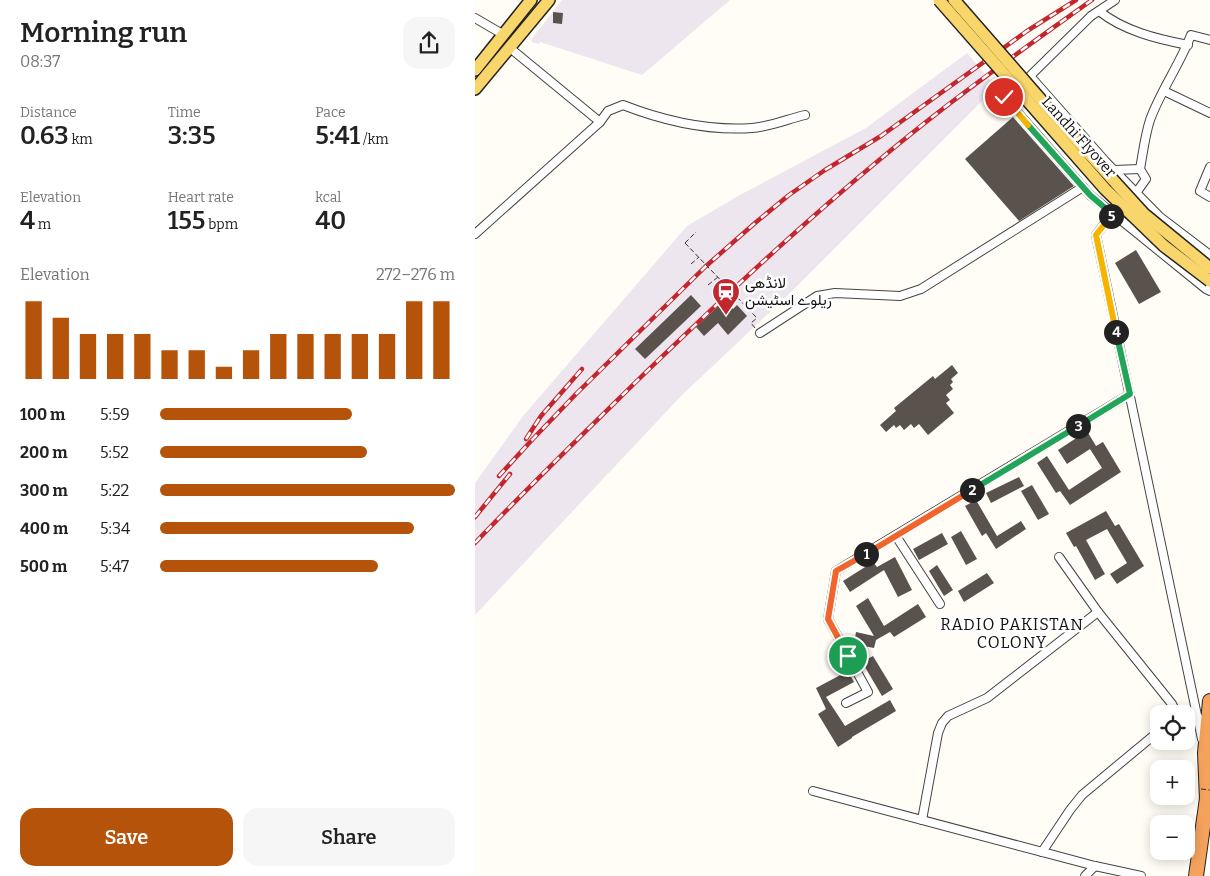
<!DOCTYPE html>
<meta charset="utf-8">
<style>
body{margin:0;font-family:Bitter,Vazirmatn,serif;background:#f6f6f6;color:#222;height:100vh;display:flex;flex-direction:column;font-size:19px;white-space:nowrap}
*{box-sizing:border-box;margin:0}
p{font-size:16px;color:#767676}
.icon{flex:none;width:28px;height:28px;fill:none;stroke:currentColor;stroke-width:2;stroke-linecap:round;stroke-linejoin:round}
.map{position:relative;flex:1;overflow:hidden}
.drawer{display:flex;flex-direction:column;background:#fff;width:475px}
.drawer>*{flex:none}
.controls{position:absolute;left:675px;top:705px;display:grid;gap:10px}
.controls a{display:grid;place-items:center;width:45px;height:45px;border-radius:10px;background:#fff;box-shadow:0 2px 12px #0003;font-size:25px}
.pin{position:absolute;display:grid;place-items:center;width:42px;height:42px;color:#fff;margin:-21px;border:2px solid #fff;border-radius:50%;box-shadow:0 1px 5px #0007}
.km{position:absolute;width:25px;height:25px;margin:-12px;border-radius:50%;background:#222;color:#fff;font-size:14px;line-height:25px;text-align:center}
.round{display:grid;place-items:center;flex:none;width:52px;height:52px;border-radius:15px;background:#f6f6f6}
.head{display:flex;align-items:center;justify-content:space-between;height:85px;padding:0 20px}
h1{font-size:28px;font-weight:600;line-height:38px}
.figures{display:grid;grid-template-columns:repeat(3,1fr);gap:8px;height:85px;padding:5px 20px}
.figures div{display:grid;align-content:center}
.figures b{font-size:25px;font-weight:600}
.figures small{font-size:14px;font-weight:400}
.figures p{font-size:14px}
.chart{height:140px;padding:10px 20px}
.chart p{display:flex;justify-content:space-between}
.chart svg{width:100%;height:90px;margin-top:5px;stroke:#b45309;stroke-width:6}
.cta{display:flex;gap:10px;margin-top:auto;padding:10px 20px}
.cta a{flex:1;height:58px;border-radius:15px;background:#b45309;color:#fff;font-size:20px;font-weight:600;line-height:58px;text-align:center}
.cta a+a{background:#f6f6f6;color:#222}
ul{padding:0 20px;list-style:none;font-size:16px}
li{display:grid;grid-template-columns:80px 60px 1fr;align-items:center;height:38px}
li i{height:12px;border-radius:6px;background:#b45309}
main{display:flex;flex:1;min-height:0}
.map>svg:first-child{display:block}
.industrial{fill:#eee6ef}
.building{fill:#5a524d}
.lines{fill:none;stroke-linecap:round;stroke-linejoin:round}
.street-casing{stroke:#444;stroke-width:10}
.primary-casing{stroke:#222;stroke-width:14}
.highway-casing{stroke:#222;stroke-width:16}
.path{stroke:#333;stroke-width:1;stroke-dasharray:5 2.5;stroke-linecap:butt}
.street{stroke:#fff;stroke-width:8}
.primary{stroke:#f9d66b;stroke-width:11}
.highway{stroke:#f5a25d;stroke-width:14}
.rail-casing{stroke:#c4262e;stroke-width:4.5}
.rail{stroke:#fff;stroke-width:2.5;stroke-dasharray:8;stroke-linecap:butt}
.primary-bridge-casing{stroke:#222;stroke-width:14;stroke-linecap:butt}
.path-bridge{stroke:#333;stroke-width:1;stroke-dasharray:5 2.5;stroke-linecap:butt}
.primary-bridge{stroke:#f9d66b;stroke-width:11}
.split-1-casing{stroke:#fff;stroke-width:10}
.split-2-casing{stroke:#fff;stroke-width:10}
.split-3-casing{stroke:#fff;stroke-width:10}
.split-4-casing{stroke:#fff;stroke-width:10}
.split-5-casing{stroke:#fff;stroke-width:10}
.split-6-casing{stroke:#fff;stroke-width:10}
.split-7-casing{stroke:#fff;stroke-width:10}
.split-1{stroke:#f0652b;stroke-width:6}
.split-2{stroke:#f0652b;stroke-width:6}
.split-3{stroke:#22a559;stroke-width:6}
.split-4{stroke:#22a559;stroke-width:6}
.split-5{stroke:#f5b400;stroke-width:6}
.split-6{stroke:#22a559;stroke-width:6}
.split-7{stroke:#f5b400;stroke-width:6}
.labels{text-anchor:middle;stroke-width:5;stroke-linejoin:round;paint-order:stroke}
.street-label{font-size:15px;fill:#111;stroke:#fff}
.poi-label{font-size:15px;fill:#111;stroke:#fff;text-anchor:start}
.neighbourhood-label{font-size:16px;letter-spacing:1px;fill:#111;stroke:#fff}
</style>
<main>
<section class="drawer">
<div class="head"><div><h1>Morning run</h1><p>08:37</p></div><a class="round"><svg class="icon" aria-label="share" viewBox="0 0 24 24"><path d="M12 15V3M7 8l5-5 5 5M5 13v7h14v-7"/></svg></a></div>
<div class="figures">
<div><p>Distance</p><b>0.63<small> km</small></b></div>
<div><p>Time</p><b>3:35</b></div>
<div><p>Pace</p><b>5:41<small> /km</small></b></div>
</div>
<div class="figures">
<div><p>Elevation</p><b>4<small> m</small></b></div>
<div><p>Heart rate</p><b>155<small> bpm</small></b></div>
<div><p>kcal</p><b>40</b></div>
</div>
<div class="chart"><p><span>Elevation</span>272–276 m</p>
<svg viewBox="0 0 160 44" preserveAspectRatio="none"><path d="M5 44V6M15 44V14M25 44V22M35 44V22M45 44V22M55 44V30M65 44V30M75 44V38M85 44V30M95 44V22M105 44V22M115 44V22M125 44V22M135 44V22M145 44V6M155 44V6"/></svg>
</div>
<ul>
<li><b>100 m</b>5:59<i style="width:65%"></i></li>
<li><b>200 m</b>5:52<i style="width:70%"></i></li>
<li><b>300 m</b>5:22<i style="width:100%"></i></li>
<li><b>400 m</b>5:34<i style="width:86%"></i></li>
<li><b>500 m</b>5:47<i style="width:74%"></i></li>
</ul>
<div class="cta"><a>Save</a><a>Share</a></div>
</section>
<div class="map">
<svg width="735" height="876" viewBox="0 0 735 876">
<rect width="100%" height="100%" fill="#fffdf5"/>
<g class="industrial">
<path d="M 87,0 L 255,0 L 167,75 L 65,42 L 64,44 L 57,42 L 56,40 Z"/>
<path d="M 492,53 L 521,87 L 312,296 L 207,395 L 0,615 L 0,483 L 48,416 L 212,226 L 263,196 L 391,128 Z"/>
</g>
<g class="building">
<path d="M 78,12 L 88,13 L 87,24 L 78,23 Z"/>
<path d="M 538,117 L 599,186 L 544,221 L 490,159 Z"/>
<path d="M 661,250 L 686,292 L 664,304 L 640,263 Z"/>
<path d="M 216,295 L 226,306 L 170,359 L 160,349 Z"/>
<path d="M 250,300 L 258,309 L 262,305 L 272,316 L 253,335 L 243,323 L 229,336 L 221,327 Z"/>
<path d="M 477,365 L 483,373 L 476,379 L 478,382 L 475,385 L 478,389 L 471,395 L 475,400 L 471,403 L 479,413 L 453,435 L 444,424 L 439,428 L 436,424 L 429,430 L 425,425 L 421,428 L 419,425 L 411,432 L 405,425 L 421,411 L 419,408 L 458,376 L 460,379 Z"/>
<path d="M 612,431 L 621,446 L 628,442 L 646,472 L 595,505 L 585,491 L 581,493 L 562,463 L 572,456 L 594,490 L 627,468 L 615,449 L 592,464 L 583,450 Z"/>
<path d="M 544,477 L 549,486 L 516,503 L 511,493 Z"/>
<path d="M 557,485 L 574,514 L 563,520 L 546,491 Z"/>
<path d="M 501,500 L 522,536 L 546,521 L 551,529 L 521,549 L 511,533 L 507,536 L 490,506 Z"/>
<path d="M 631,511 L 640,526 L 644,524 L 669,566 L 642,584 L 635,574 L 652,563 L 632,529 L 611,540 L 630,574 L 620,580 L 601,546 L 599,547 L 591,533 Z"/>
<path d="M 486,531 L 502,559 L 491,565 L 476,537 Z"/>
<path d="M 467,533 L 473,544 L 444,560 L 438,549 Z"/>
<path d="M 420,557 L 437,590 L 423,597 L 409,570 L 375,592 L 368,581 L 398,562 L 402,567 Z"/>
<path d="M 462,565 L 478,590 L 469,596 L 454,571 Z"/>
<path d="M 512,573 L 519,583 L 489,602 L 483,591 Z"/>
<path d="M 393,598 L 409,626 L 443,604 L 451,617 L 419,637 L 415,632 L 401,640 L 399,648 L 379,644 L 381,632 L 399,636 L 381,606 Z"/>
<path d="M 398,656 L 418,689 L 407,696 L 387,662 Z"/>
<path d="M 373,671 L 379,682 L 351,697 L 370,726 L 415,700 L 421,711 L 377,737 L 377,738 L 363,747 L 343,714 L 351,709 L 341,688 Z"/>
</g>
<g class="lines">
<defs>
<g id="street">
<path d="M 640,0 L 616,16 L 555,76 L 631,162 L 685,217 L 735,255"/>
<path d="M 624,11 C 649,31 682,39 713,45"/>
<path d="M 0,18 L 29,35"/>
<path d="M 35,48 L 125,122"/>
<path d="M 689,91 L 735,113"/>
<path d="M 529,97 L 615,195 L 731,289 L 735,291"/>
<path d="M 735,167 L 725,191 L 735,197"/>
<path d="M 639,170 L 665,169"/>
<path d="M 661,193 L 671,179 L 665,169 C 668,153 670,135 675,120 C 686,90 705,64 716,35 L 735,40"/>
<path d="M 637,214 L 621,235 L 727,739"/>
<path d="M 0,234 L 125,122 L 133,111 L 148,105 C 189,121 233,131 277,128 C 294,127 313,119 330,115"/>
<path d="M 285,333 L 342,296 L 360,293 L 425,296 L 446,289 L 608,187"/>
<path d="M 421,536 L 465,604"/>
<path d="M 584,557 L 623,612 L 697,704 L 702,714"/>
<path d="M 371,703 L 393,692 L 353,619 L 361,571 L 655,394"/>
<path d="M 711,718 L 723,717"/>
<path d="M 338,791 L 620,866 L 666,876"/>
<path d="M 447,820 L 463,733 L 467,723 L 473,716 L 512,698 L 623,612"/>
<path d="M 567,852 L 595,810 L 607,795 L 684,731"/>
<path d="M 610,876 L 620,866"/>
</g>
<g id="primary">
<path d="M 0,70 L 56,0"/>
<path d="M 0,89 L 74,0"/>
</g>
<g id="highway">
<path d="M 732,800 L 730,753 L 735,701"/>
<path d="M 721,876 L 733,791"/>
</g>
</defs>
<use href="#street" class="street-casing"/>
<use href="#primary" class="primary-casing"/>
<use href="#highway" class="highway-casing"/>
<g class="path">
<path d="M 210,243 L 221,232"/>
<path d="M 216,264 L 224,257"/>
<path d="M 233,285 L 243,277"/>
<path d="M 252,302 L 260,295"/>
<path d="M 280,328 L 276,323 L 282,318"/>
</g>
<use href="#street" class="street"/>
<use href="#primary" class="primary"/>
<use href="#highway" class="highway"/>
<defs>
<g id="rail">
<path d="M 51,439 L 66,416 L 107,369"/>
<path d="M 24,476 L 55,442 L 102,393 L 230,267 L 280,223 L 314,195 L 350,170 L 406,136 L 552,31 L 601,0"/>
<path d="M 0,517 L 35,474"/>
<path d="M 0,543 C 54,486 111,431 167,376 C 258,288 351,201 451,122 C 505,79 561,40 617,0"/>
</g>
</defs>
<use href="#rail" class="rail-casing"/>
<use href="#rail" class="rail"/>
<defs>
<g id="primary-bridge">
<path d="M 464,0 L 630,189 L 689,246 L 735,281"/>
<path d="M 479,0 L 587,124 L 669,214 L 735,268"/>
</g>
</defs>
<use href="#primary-bridge" class="primary-bridge-casing"/>
<g class="path-bridge">
<path d="M 210,243 L 282,318"/>
<path d="M 726,789 L 735,790"/>
</g>
<use href="#primary-bridge" class="primary-bridge"/>
</g>
<g class="lines">
<defs>
<path id="split-1" d="M 373,656 L 353,619 L 361,571 L 391,554"/>
<path id="split-2" d="M 391,554 L 497,490"/>
<path id="split-3" d="M 497,490 L 603,426"/>
<path id="split-4" d="M 603,426 L 655,394 L 641,332"/>
<path id="split-5" d="M 636,216 L 621,235 L 641,332"/>
<path id="split-6" d="M 553,125 L 615,195 L 637,214 L 636,216"/>
<path id="split-7" d="M 529,97 L 553,125"/>
</defs>
<use href="#split-1" class="split-1-casing"/>
<use href="#split-2" class="split-2-casing"/>
<use href="#split-3" class="split-3-casing"/>
<use href="#split-4" class="split-4-casing"/>
<use href="#split-5" class="split-5-casing"/>
<use href="#split-6" class="split-6-casing"/>
<use href="#split-7" class="split-7-casing"/>
<use href="#split-1" class="split-1"/>
<use href="#split-2" class="split-2"/>
<use href="#split-3" class="split-3"/>
<use href="#split-4" class="split-4"/>
<use href="#split-5" class="split-5"/>
<use href="#split-6" class="split-6"/>
<use href="#split-7" class="split-7"/>
</g>
<defs>
<symbol id="station-pin" viewBox="-11 -11 22 30"><path d="M0 17L-7.5 6A9.5 9.5 0 1 1 7.5 6Z" fill="#c4262e" stroke="#fff"/><path d="M-3-6H3Q5-6 5-4V2Q5 4 3 4L4.5 6H3L1.5 4h-3L-3 6H-4.5L-3 4Q-5 4-5 2V-4Q-5-6-3-6ZM-3.5-4v3h7v-3ZM-3.5 1v1.5H-2V1ZM2 1v1.5H3.5V1Z" fill="#fff"/></symbol>
</defs>
<g fill-rule="evenodd">
<use href="#station-pin" x="235" y="276" width="32" height="43"/>
</g>
<g class="labels">
<g class="street-label">
<text transform="translate(604 137) rotate(48)" y="5">Landhi Flyover</text>
</g>
<g class="poi-label">
<text x="270" y="288">لانڈھی<tspan x="270" dy="17">ریلوے اسٹیشن</tspan></text>
</g>
<g class="neighbourhood-label">
<text x="537" y="630">RADIO PAKISTAN<tspan x="537" dy="18">COLONY</tspan></text>
</g>
</g>
</svg>
<div class="controls">
<a><svg class="icon" aria-label="locate" viewBox="0 0 24 24"><circle cx="12" cy="12" r="6"/><path d="M12 2v4M12 18v4M2 12h4M18 12h4"/></svg></a>
<a>+</a>
<a>−</a>
</div>
<div class="pin" style="left:373px;top:656px;background:#1e9e55"><svg class="icon" aria-label="arrive" viewBox="0 0 24 24"><path d="M6 21V4h12l-3 4 3 4H6"/></svg></div>
<div class="pin" style="left:529px;top:97px;background:#d93025"><svg class="icon" aria-label="check" viewBox="0 0 24 24"><path d="M5 12l5 5 9-10"/></svg></div>
<b class="km" style="left:391px;top:554px">1</b>
<b class="km" style="left:497px;top:490px">2</b>
<b class="km" style="left:603px;top:426px">3</b>
<b class="km" style="left:641px;top:332px">4</b>
<b class="km" style="left:636px;top:216px">5</b>
</div>
</main>
